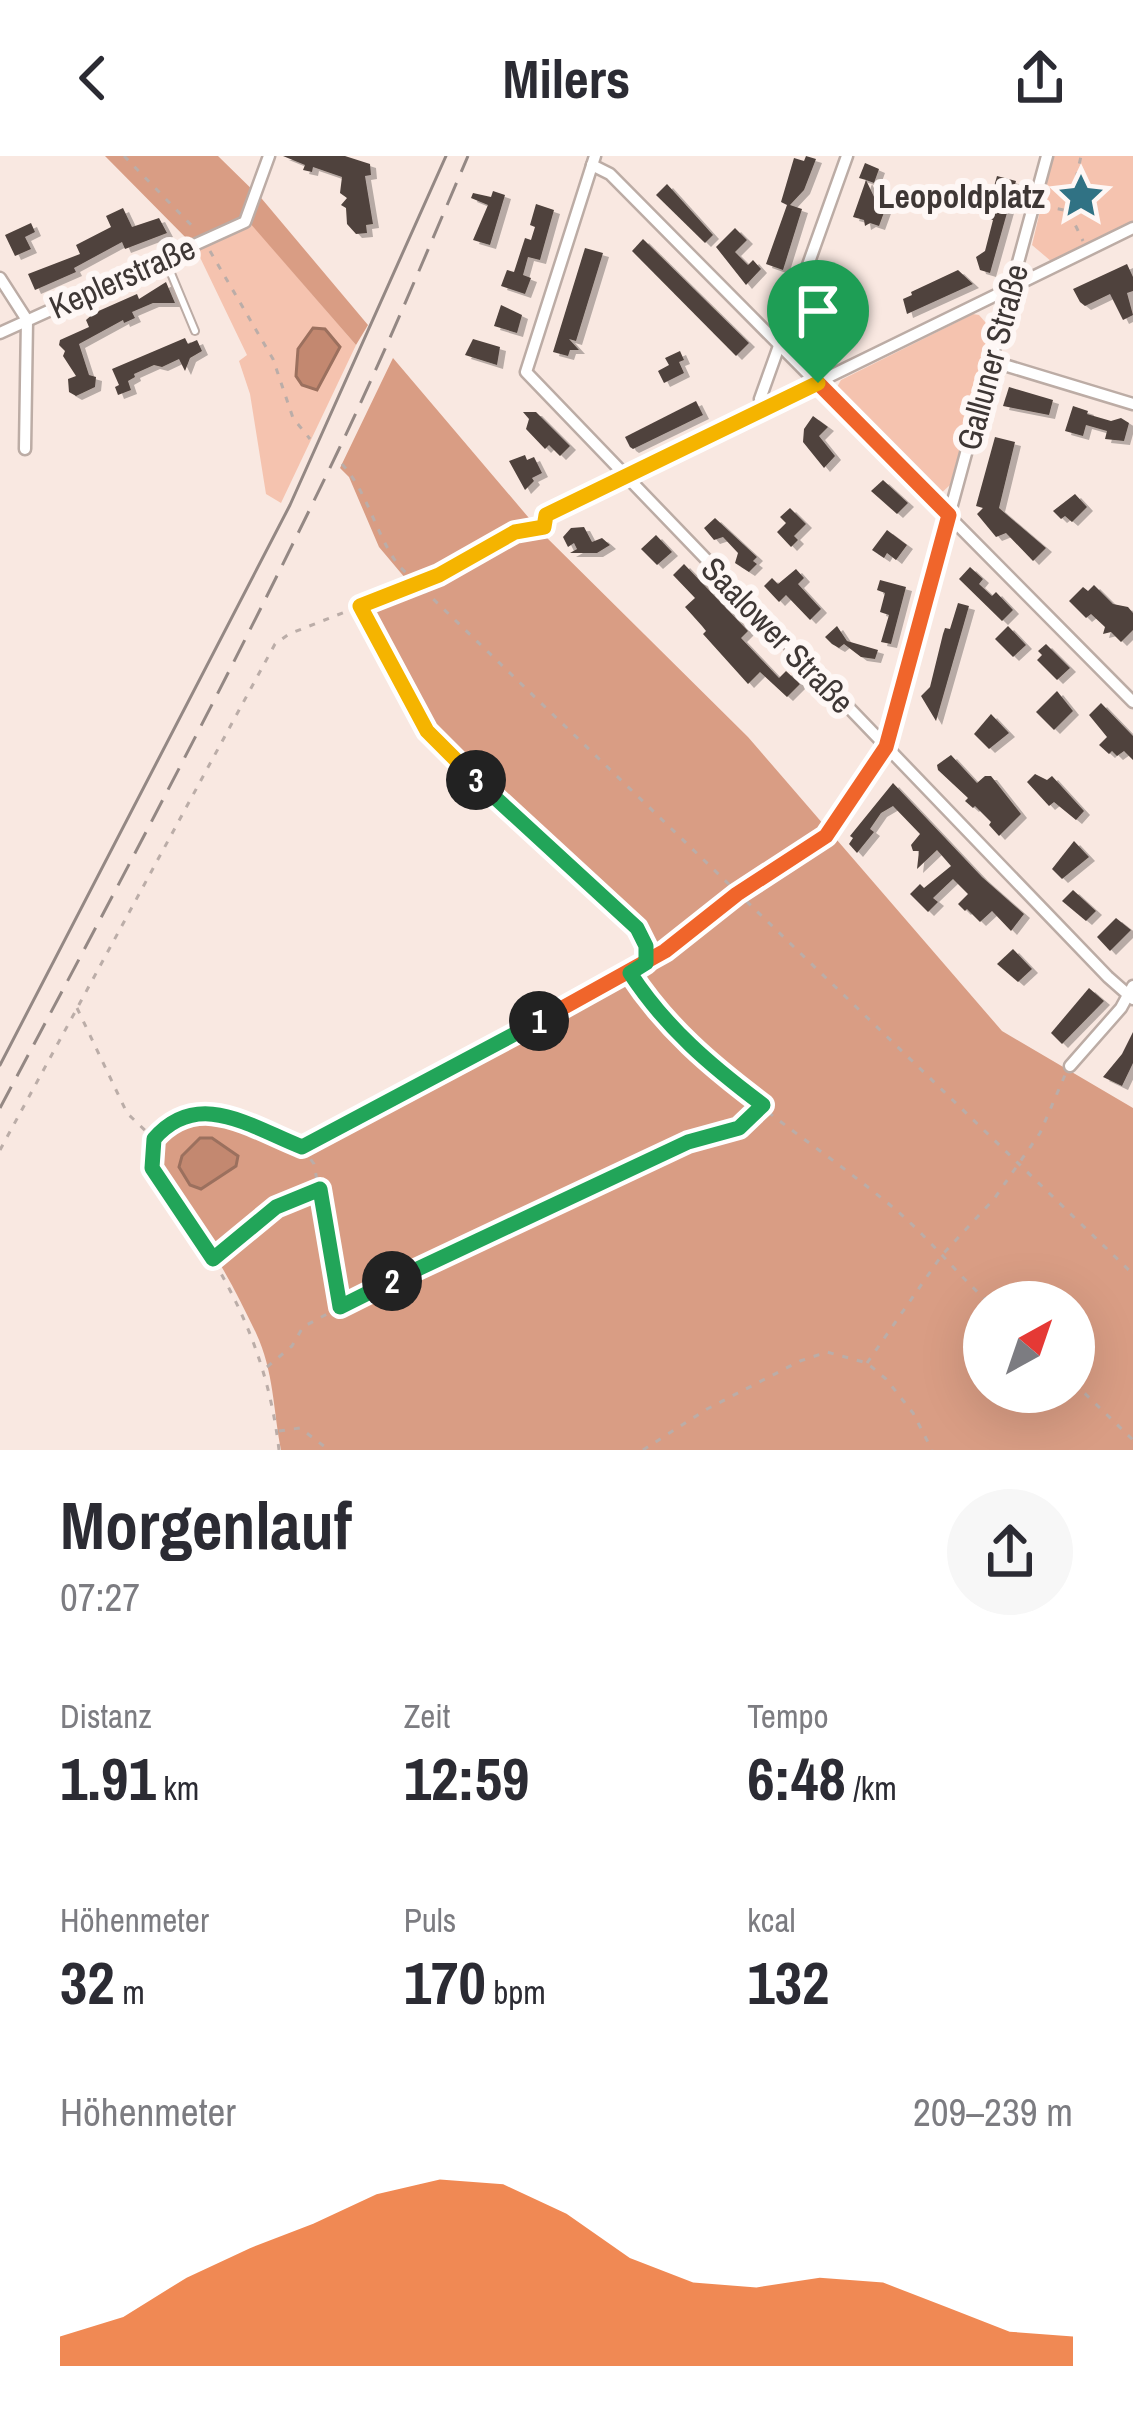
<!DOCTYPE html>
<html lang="de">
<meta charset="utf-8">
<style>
body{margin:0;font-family:"Archivo Narrow",sans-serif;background:#f7f7f7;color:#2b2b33;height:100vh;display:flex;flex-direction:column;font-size:45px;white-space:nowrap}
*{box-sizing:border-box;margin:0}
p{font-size:39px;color:#7c7c81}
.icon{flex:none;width:66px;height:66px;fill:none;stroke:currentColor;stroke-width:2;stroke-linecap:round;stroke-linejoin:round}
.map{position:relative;height:1294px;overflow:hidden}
.side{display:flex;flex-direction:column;background:#fff;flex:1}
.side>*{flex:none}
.needle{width:78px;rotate:40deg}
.buttons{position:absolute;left:963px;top:1125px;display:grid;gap:24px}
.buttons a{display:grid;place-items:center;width:132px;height:132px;border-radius:50%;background:#fff;box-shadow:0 12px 48px #0002;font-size:60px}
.pin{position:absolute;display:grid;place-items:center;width:102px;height:102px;color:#fff;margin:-123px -51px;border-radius:50% 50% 50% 0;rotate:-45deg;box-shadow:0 0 12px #0007}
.pin .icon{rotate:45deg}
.km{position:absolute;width:60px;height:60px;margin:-30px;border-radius:50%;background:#222;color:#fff;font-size:33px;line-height:60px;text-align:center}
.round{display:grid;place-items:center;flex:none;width:126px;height:126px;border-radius:63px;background:#f7f7f7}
.headline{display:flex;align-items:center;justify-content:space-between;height:204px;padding:0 60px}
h1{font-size:66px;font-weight:700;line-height:90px}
.figures{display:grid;grid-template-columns:repeat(3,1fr);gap:18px;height:204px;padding:12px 60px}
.figures div{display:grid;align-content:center}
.figures b{font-size:60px;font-weight:700}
.figures small{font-size:33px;font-weight:400}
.figures p{font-size:33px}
.chart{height:336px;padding:24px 60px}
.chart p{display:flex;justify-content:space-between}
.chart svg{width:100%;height:216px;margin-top:12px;fill:#ea580c;opacity:.7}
header{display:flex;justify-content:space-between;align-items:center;height:156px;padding:0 60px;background:#fff;font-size:54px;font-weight:700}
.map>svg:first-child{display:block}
.green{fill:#f5c3af}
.forest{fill:#d99d84;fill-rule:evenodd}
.water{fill:#c38870;stroke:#9b705e;stroke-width:3}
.building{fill:#4f423c;filter:url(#shadow)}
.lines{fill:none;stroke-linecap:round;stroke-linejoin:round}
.lane-casing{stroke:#bcaca5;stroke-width:10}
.street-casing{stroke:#bcaca5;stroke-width:15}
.path{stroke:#bbada8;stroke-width:3;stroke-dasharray:6 9;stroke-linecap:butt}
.lane{stroke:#fff;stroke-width:6}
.street{stroke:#fff;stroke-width:10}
.tram{stroke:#948884;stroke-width:3}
.rail{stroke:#948884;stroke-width:3;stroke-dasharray:24 12;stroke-linecap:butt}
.split-1-casing{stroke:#fff;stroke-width:24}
.split-2-casing{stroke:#fff;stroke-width:24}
.split-3-casing{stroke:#fff;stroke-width:24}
.split-4-casing{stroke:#fff;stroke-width:24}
.split-1{stroke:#f0652b;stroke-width:15}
.split-2{stroke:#22a559;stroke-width:15}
.split-3{stroke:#22a559;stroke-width:15}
.split-4{stroke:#f5b400;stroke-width:15}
.labels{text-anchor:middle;stroke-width:12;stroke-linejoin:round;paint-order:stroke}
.poi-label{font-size:33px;font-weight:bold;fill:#3e3735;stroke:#fef7f5;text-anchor:end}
.street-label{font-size:33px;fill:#3e3735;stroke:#fef7f5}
</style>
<header><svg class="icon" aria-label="back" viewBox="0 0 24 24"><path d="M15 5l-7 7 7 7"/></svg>Milers<svg class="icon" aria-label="share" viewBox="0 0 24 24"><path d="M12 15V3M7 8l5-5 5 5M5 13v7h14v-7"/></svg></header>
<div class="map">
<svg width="1133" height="1294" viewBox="0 0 1133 1294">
<defs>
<filter id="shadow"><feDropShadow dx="6" dy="4" stdDeviation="0" flood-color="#0004"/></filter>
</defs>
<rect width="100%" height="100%" fill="#f9e8e1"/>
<g class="green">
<path d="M 1053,0 L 1133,0 L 1133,67 L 1052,106 L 1032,89 Z"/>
<path d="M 249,65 L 356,189 L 281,347 L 266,338 L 250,238 L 239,205 L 247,199 L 195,91 Z"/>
<path d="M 973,158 L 979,159 L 993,175 L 950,329 L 938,340 L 836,233 L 841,224 Z"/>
</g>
<g class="forest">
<path d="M 105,0 L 218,0 L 262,43 L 368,169 L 356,189 L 249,66 L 195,91 Z"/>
<path d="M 393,202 L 540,375 L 748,581 L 1002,875 L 1133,952 L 1133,1294 L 281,1294 C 273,1253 274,1216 256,1177 C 243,1150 228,1120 212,1095 C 183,1053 156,1039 154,983 L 179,961 L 195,956 L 305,1001 L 665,795 L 435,585 L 363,451 L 411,429 L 379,391 L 349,321 L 340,312 ZM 984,1146 L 1074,1146 L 1074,1236 L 984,1236 Z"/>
</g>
<g class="water">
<path d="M 313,172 L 325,173 L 340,191 L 317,234 L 302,229 L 296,220 L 298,193 Z"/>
<path d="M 200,982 L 212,982 L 238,1000 L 236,1010 L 201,1033 L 190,1029 L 179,1011 L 182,1000 Z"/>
</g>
<g class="building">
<path d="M 283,0 L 345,0 L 370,8 L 371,19 L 365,20 L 373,68 L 366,69 L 367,77 L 356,78 L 347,68 L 346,52 L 341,49 L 347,42 L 340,37 L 342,21 L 313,11 L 312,16 L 303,14 L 305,9 Z"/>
<path d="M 806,0 L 816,3 L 804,34 L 790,49 L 802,53 L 783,114 L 766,108 L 787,49 L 781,46 L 794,2 L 804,5 Z"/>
<path d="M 865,7 L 879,13 L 874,27 L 866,24 L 877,47 L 886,51 L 879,70 L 870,67 L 865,70 L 864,64 L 853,61 L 866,24 L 859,22 Z"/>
<path d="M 997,20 L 1016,25 L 990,117 L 980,114 L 976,101 L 985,95 L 993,64 L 990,63 L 996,43 L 991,41 Z"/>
<path d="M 667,28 L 713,79 L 705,87 L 656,39 Z"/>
<path d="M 493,35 L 505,39 L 490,89 L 473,84 L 488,49 L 471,42 L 473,37 L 491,41 Z"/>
<path d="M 536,48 L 554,54 L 540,104 L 528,101 L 523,119 L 531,122 L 525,138 L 501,130 L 507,114 L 514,116 L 525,82 L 531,84 L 535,71 L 530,69 Z"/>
<path d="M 123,52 L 132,71 L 159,62 L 167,77 L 125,93 L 122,86 L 74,112 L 76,116 L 35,134 L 28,118 L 80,98 L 76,89 L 111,71 L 106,60 Z"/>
<path d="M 31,67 L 35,76 L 25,81 L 31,93 L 15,100 L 5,79 Z"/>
<path d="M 735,72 L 747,84 L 735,96 L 748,109 L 753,104 L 761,113 L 746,129 L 716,91 Z"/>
<path d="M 643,83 L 749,187 L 736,200 L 632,95 Z"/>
<path d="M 585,92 L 603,97 L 576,185 L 569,183 L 579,194 L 570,194 L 568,200 L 553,196 Z"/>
<path d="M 1127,108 L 1133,121 L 1133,135 L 1127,137 L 1133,159 L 1123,164 L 1110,138 L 1085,150 L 1080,146 L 1073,133 Z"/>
<path d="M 958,114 L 973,128 L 907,158 L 903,143 L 912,139 L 911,136 Z"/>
<path d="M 166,126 L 175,147 L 153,147 L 132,156 L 135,162 L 124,167 L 123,164 L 79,188 L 89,219 L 96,221 L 95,231 L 76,240 L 69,236 L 68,223 L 76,220 L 63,200 L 65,195 L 59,189 L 60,184 L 89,171 L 86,164 L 94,157 L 137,138 L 139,143 Z"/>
<path d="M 501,149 L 522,159 L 517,177 L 494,170 Z"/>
<path d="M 830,150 L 846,161 L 830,182 L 836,194 L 822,201 L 808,182 L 834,170 L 822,161 Z"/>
<path d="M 185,182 L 188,188 L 197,184 L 202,195 L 190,202 L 185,215 L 179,203 L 162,211 L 154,209 L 134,218 L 135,221 L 128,225 L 131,234 L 118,239 L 115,231 L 119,229 L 112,213 Z"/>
<path d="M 473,183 L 500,191 L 497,209 L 465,199 Z"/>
<path d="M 680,195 L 684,204 L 679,206 L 684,217 L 664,227 L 658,215 L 669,209 L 665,202 Z"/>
<path d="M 1009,231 L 1053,244 L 1049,259 L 1003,250 Z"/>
<path d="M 696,245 L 703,259 L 633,293 L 630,291 L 625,281 Z"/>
<path d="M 1073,250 L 1088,255 L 1087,258 L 1111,265 L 1121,262 L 1129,267 L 1124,285 L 1105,283 L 1107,275 L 1086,269 L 1083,280 L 1065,275 Z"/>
<path d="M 523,256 L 536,256 L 570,290 L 560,300 L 549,289 L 545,293 L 526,273 L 529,263 Z"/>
<path d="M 813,260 L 828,271 L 819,280 L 835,300 L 824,312 L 803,286 L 804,273 Z"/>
<path d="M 995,281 L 1015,286 L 999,352 L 1046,392 L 1033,405 L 1006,377 L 996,381 L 977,358 L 983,352 L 976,350 Z"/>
<path d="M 525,299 L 527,304 L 534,301 L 542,317 L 532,322 L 534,325 L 525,334 L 509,305 Z"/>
<path d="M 883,324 L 908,347 L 897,358 L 871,335 Z"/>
<path d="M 1075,338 L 1087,351 L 1072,366 L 1065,360 L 1061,363 L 1053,355 Z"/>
<path d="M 790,352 L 806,368 L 794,380 L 798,384 L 791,391 L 777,376 L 786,367 L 780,361 Z"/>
<path d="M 715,362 L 757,401 L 753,405 L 757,408 L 749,416 L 735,407 L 738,397 L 723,381 L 714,384 L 704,372 Z"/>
<path d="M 584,371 L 592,386 L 602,382 L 610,389 L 597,397 L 570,397 L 577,393 L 574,387 L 568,391 L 563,381 L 571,372 Z"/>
<path d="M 887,374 L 907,389 L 896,404 L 887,397 L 884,402 L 872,394 Z"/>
<path d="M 656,379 L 672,396 L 657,409 L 641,393 Z"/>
<path d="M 684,408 L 748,475 L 741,482 L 779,522 L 786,515 L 800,528 L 787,541 L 760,516 L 748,528 L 703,478 L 706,475 L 702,470 L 685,451 L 695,442 L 673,419 Z"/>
<path d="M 970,411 L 983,423 L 979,428 L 992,440 L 996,436 L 1013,454 L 1002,465 L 959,423 Z"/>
<path d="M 796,413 L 804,422 L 798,428 L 821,453 L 810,464 L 786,439 L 779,446 L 764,430 L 772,422 L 778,428 Z"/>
<path d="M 880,424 L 906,431 L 891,488 L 881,486 L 889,459 L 880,456 L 885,437 L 877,434 Z"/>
<path d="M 1094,429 L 1113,448 L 1128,451 L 1133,457 L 1133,474 L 1121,486 L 1111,476 L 1103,478 L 1105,471 L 1091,458 L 1086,462 L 1069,445 L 1083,431 L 1088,435 Z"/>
<path d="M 958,447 L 969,450 L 936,565 L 921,540 L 930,531 L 943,478 L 945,472 L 950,473 Z"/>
<path d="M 837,470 L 847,485 L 878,494 L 875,503 L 861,501 L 844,488 L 839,492 L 832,488 L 825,481 Z"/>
<path d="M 1008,470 L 1026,489 L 1013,501 L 995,483 Z"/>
<path d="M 1046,488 L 1070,512 L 1057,524 L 1037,504 L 1042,499 L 1038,495 Z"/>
<path d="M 1057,535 L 1073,555 L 1054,574 L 1036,556 Z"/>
<path d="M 1101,547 L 1133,580 L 1133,604 L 1124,595 L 1117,600 L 1112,595 L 1109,598 L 1099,589 L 1107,581 L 1089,559 Z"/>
<path d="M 991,558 L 1009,577 L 989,593 L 974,578 Z"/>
<path d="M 951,599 L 977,627 L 985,620 L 991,620 L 1021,658 L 999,680 L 989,669 L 991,666 L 975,650 L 973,652 L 965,645 L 968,642 L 938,614 L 937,609 Z"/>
<path d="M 1035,618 L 1047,624 L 1052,620 L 1084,655 L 1076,664 L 1054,646 L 1049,650 L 1027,626 Z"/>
<path d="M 893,627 L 982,721 L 1024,758 L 1011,775 L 992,755 L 980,766 L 967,753 L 965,755 L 958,748 L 968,738 L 953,723 L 933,742 L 938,746 L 928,756 L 910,738 L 920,728 L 924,732 L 951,710 L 937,694 L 917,713 L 919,695 L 913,695 L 911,689 L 920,678 L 893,650 L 881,657 L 870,673 L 874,676 L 857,697 L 849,688 L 853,682 L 850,680 Z"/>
<path d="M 1074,685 L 1089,701 L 1062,723 L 1052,713 Z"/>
<path d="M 1073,734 L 1096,755 L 1086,765 L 1062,745 Z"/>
<path d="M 1116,762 L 1131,774 L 1110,795 L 1097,781 Z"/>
<path d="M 1013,793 L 1032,813 L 1018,826 L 997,808 Z"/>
<path d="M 1089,832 L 1104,845 L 1062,888 L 1051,877 Z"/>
<path d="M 1133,876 L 1133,907 L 1122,930 L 1103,921 L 1122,898 Z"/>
</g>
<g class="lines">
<defs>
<path id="lane" d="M 165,103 L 195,175"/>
<g id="street">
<path d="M 595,0 L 526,216 L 1108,821 L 1133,843"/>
<path d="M 592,9 L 610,18 L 1133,546"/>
<path d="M 0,122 L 27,164 L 25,293"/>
<path d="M 0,177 L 245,66 L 269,0"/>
<path d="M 991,205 L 1133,248"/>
<path d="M 764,252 L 760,243 L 847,0"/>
<path d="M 546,359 L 1133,72"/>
<path d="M 833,666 L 886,591 L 1047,0"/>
<path d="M 1070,910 L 1121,852 L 1133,830"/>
</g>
</defs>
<use href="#lane" class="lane-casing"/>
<use href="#street" class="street-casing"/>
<g class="path">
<path d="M 124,0 L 197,75"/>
<path d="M 1043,50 L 1069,55 L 1081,0"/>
<path d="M 1069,56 L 1083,85"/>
<path d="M 210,95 L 273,203 L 293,262 L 310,283"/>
<path d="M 342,308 C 369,338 375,378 399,410 L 1133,1118"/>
<path d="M 360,452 L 435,587 L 637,772 L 646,790 L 646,806"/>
<path d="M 631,819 C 695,917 801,975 890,1049 C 926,1078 954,1115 988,1146"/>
<path d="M 77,852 L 127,957 L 153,982"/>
<path d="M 302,991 L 314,1008 L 340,1149"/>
<path d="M 0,994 L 275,488 L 289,478 L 439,419 L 515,376 L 544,368"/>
<path d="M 213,1103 L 276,1051 L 318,1033"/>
<path d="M 867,1207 L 942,1099 L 994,1043 L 1040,977 L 1065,919"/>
<path d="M 267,1211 L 292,1190 L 303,1171 L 340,1151 L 442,1098 L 688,986 L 739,972 L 763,949"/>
<path d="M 1074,1227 L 1133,1284"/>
<path d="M 279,1275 L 300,1272 L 329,1294"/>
<path d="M 279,1294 C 271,1225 250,1167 215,1107 C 197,1074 171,1045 152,1012 C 150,994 152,982 167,970 C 205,937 263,975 302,991 L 630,817 C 667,794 702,758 737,738 C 766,721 811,703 829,673"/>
<path d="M 643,1294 L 707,1253 L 800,1205 L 827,1196 L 867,1207 L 886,1223 L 913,1257 L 932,1294"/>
</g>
<use href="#lane" class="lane"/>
<use href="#street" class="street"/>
<path class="tram" d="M 0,909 L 290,349 L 446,0"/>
<path class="rail" d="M 0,952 C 116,734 232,516 339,293 C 385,197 426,98 468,0"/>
</g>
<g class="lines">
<defs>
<path id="split-1" d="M 539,865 L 665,795 L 737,738 L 826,680 L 886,591 L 949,359 L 818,227"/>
<path id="split-2" d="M 392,1125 L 340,1151 L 320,1033 L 276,1051 L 213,1103 L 152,1012 L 154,983 C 198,932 251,971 302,991 L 539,865"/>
<path id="split-3" d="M 392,1125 L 688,986 L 739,972 L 763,949 C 711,910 666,872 630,817 L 646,807 L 646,790 L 637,772 L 476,624"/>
<path id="split-4" d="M 476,624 L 427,575 L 360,450 L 439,419 L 515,376 L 544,371 L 546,359 L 818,227"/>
</defs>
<use href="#split-1" class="split-1-casing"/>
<use href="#split-2" class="split-2-casing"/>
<use href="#split-3" class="split-3-casing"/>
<use href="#split-4" class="split-4-casing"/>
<use href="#split-1" class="split-1"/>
<use href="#split-2" class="split-2"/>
<use href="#split-3" class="split-3"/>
<use href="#split-4" class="split-4"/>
</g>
<defs>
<symbol id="sight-bare" viewBox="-9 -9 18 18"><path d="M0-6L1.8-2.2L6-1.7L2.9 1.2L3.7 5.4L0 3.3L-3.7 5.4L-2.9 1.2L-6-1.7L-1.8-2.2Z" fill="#307284" stroke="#fef7f5" stroke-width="2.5" paint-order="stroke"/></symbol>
</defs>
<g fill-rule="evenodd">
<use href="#sight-bare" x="1048" y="7" width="66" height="66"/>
</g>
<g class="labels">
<g class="poi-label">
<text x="1045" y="52">Leopoldplatz</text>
</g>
<g class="street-label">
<text transform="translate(122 121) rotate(-24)" y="12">Keplerstraße</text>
<text transform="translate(992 201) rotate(-75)" y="12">Galluner Straße</text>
<text transform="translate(778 479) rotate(46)" y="12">Saalower Straße</text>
</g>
</g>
</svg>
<div class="buttons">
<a><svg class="needle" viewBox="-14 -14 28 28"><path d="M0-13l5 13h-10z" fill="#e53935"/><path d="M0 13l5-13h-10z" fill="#7c7c81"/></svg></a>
</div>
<div class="pin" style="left:818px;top:227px;background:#1e9e55"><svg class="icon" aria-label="arrive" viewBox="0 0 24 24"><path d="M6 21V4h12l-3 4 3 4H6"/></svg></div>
<b class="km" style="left:539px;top:865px">1</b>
<b class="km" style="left:392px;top:1125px">2</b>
<b class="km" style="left:476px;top:624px">3</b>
</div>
<section class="side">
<div class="headline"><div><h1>Morgenlauf</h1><p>07:27</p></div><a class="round"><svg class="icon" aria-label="share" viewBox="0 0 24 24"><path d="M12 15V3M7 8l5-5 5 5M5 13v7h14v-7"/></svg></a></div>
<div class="figures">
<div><p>Distanz</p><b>1.91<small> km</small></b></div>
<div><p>Zeit</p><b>12:59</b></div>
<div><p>Tempo</p><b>6:48<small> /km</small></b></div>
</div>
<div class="figures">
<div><p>Höhenmeter</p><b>32<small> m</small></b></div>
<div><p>Puls</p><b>170<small> bpm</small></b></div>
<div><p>kcal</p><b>132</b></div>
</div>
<div class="chart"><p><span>Höhenmeter</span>209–239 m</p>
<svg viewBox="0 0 160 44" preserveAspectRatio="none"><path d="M0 44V38L10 34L20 26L30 20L40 15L50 9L60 6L70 7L80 13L90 22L100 27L110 28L120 26L130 27L140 32L150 37L160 38V44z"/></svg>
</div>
</section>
